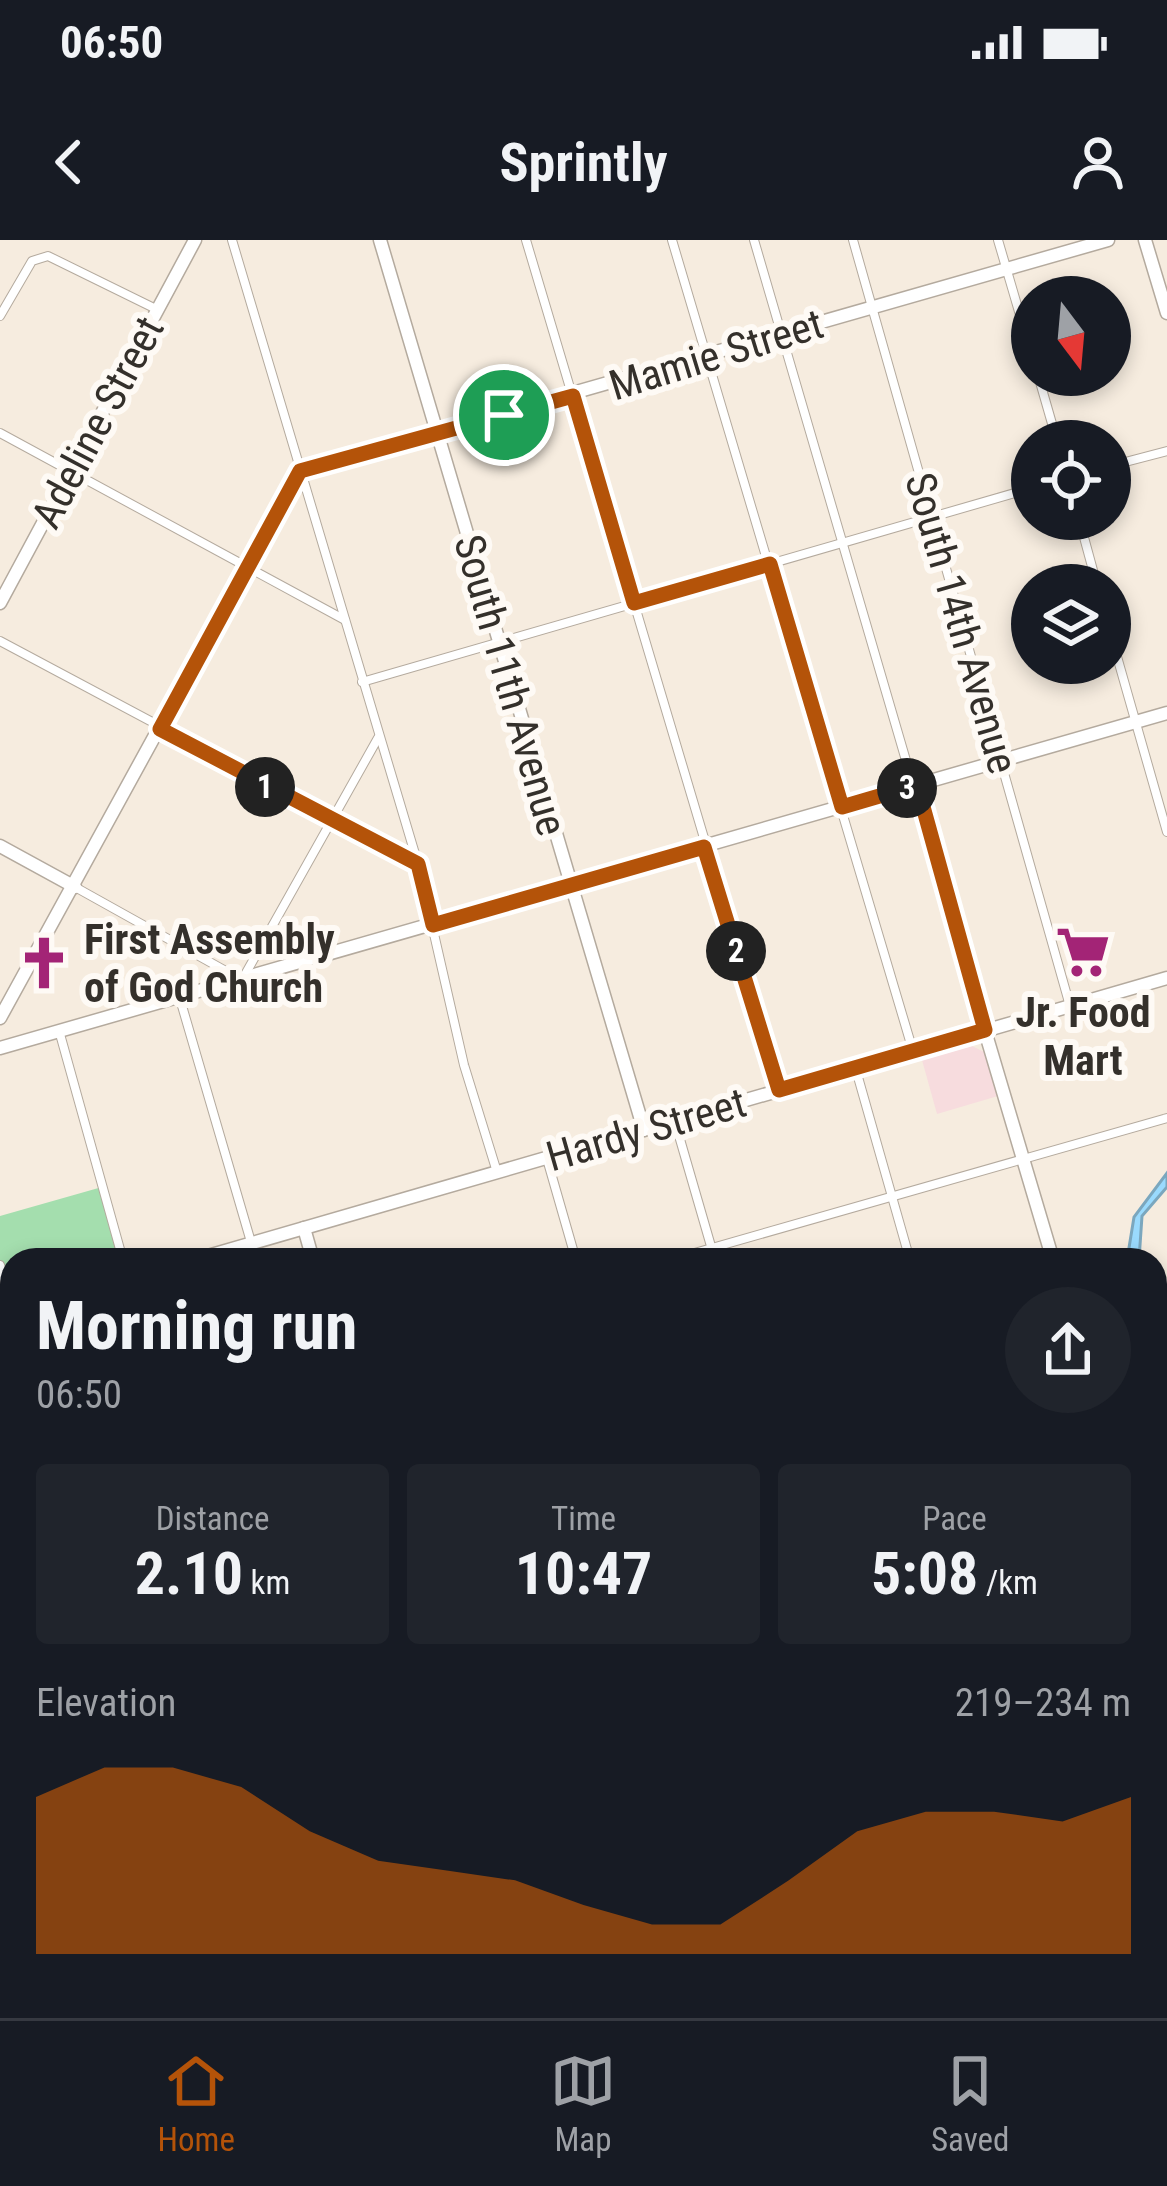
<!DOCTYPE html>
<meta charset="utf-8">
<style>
body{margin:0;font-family:"Roboto Condensed",sans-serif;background:#20242c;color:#f1f3f6;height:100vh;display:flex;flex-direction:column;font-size:45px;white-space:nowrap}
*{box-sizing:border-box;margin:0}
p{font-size:39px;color:#9ea1a6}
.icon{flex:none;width:66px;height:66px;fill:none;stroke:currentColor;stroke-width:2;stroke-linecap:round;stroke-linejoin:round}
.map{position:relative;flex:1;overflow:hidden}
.side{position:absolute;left:0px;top:1008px;width:1167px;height:771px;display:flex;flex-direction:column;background:#171b24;border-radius:36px 36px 0 0;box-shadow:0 6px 18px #0003}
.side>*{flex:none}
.needle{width:78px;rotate:164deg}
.tools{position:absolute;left:1011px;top:36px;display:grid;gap:24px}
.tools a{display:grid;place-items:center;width:120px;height:120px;border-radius:50%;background:#171b24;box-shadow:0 6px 18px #0003;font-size:60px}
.pin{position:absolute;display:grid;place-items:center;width:102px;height:102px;color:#fff;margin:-51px;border:6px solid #fff;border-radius:50%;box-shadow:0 3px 12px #0007}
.km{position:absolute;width:60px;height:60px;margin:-30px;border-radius:50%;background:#222;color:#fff;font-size:33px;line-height:60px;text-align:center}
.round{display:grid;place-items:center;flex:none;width:126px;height:126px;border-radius:63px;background:#20242c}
.overview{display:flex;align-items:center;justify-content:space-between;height:204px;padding:0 36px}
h1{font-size:66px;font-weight:700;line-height:90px}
.stats{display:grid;grid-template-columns:repeat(3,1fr);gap:18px;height:204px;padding:12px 36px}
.stats div{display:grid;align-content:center;border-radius:12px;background:#20242c;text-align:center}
.stats b{font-size:60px;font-weight:700}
.stats small{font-size:33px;font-weight:400}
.stats p{font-size:33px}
.chart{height:336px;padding:24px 36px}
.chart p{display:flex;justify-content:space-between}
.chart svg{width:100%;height:216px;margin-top:12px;fill:#b45309;opacity:.7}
.status{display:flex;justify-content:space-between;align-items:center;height:84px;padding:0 60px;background:#171b24;direction:ltr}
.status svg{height:33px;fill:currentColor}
header{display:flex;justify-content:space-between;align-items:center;height:156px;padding:0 36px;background:#171b24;font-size:54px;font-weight:700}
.tab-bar{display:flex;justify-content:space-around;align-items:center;height:168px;border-top:3px solid #363941;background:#171b24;font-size:33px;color:#9ea1a6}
.tab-bar a{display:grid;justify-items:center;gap:6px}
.tab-bar .on{color:#b45309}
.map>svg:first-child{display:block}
.commercial{fill:#f7dcde}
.industrial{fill:#f5dce5}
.built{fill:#efe0cd}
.green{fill:#a4deae}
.water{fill:#9adafd;stroke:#7ba7be;stroke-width:3}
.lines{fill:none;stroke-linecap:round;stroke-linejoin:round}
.river{stroke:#9adafd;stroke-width:15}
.street-casing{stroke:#b4aa9e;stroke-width:10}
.secondary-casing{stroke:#b4aa9e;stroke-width:15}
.primary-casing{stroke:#b4aa9e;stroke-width:15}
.street{stroke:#fff;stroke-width:8}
.secondary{stroke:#fff;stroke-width:12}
.primary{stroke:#fff;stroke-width:12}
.route-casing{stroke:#fff;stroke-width:24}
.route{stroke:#b45309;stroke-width:15}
.labels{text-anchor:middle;stroke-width:12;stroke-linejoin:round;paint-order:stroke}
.street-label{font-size:42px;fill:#34302b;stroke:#fefaf5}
.poi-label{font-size:42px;font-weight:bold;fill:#34302b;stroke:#fefaf5;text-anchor:start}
</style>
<div class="status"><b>06:50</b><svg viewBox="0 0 49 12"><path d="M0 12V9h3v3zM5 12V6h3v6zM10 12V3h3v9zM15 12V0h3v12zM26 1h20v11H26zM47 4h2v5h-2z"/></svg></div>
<header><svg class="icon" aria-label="back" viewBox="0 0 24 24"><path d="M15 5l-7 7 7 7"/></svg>Sprintly<svg class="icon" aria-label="person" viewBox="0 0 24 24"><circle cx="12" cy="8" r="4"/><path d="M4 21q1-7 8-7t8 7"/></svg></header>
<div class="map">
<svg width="1167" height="1778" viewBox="0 0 1167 1778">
<rect width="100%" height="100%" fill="#f6ecdf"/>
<path class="commercial" d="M 972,806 L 986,813 L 998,856 L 937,874 L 922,820 Z"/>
<path class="industrial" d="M 1167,1690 L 1167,1778 L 1110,1778 L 1107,1767 L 1155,1767 L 1155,1693 Z"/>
<path class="built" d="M 1155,1387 L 1167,1428 L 1167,1690 L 1155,1693 Z"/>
<g class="green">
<path d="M 102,947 L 123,1020 L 12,1020 L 12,1065 L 0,1025 L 0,976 Z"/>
<path d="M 1167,1143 L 1167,1253 L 1155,1256 L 1155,1167 Z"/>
<path d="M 1167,1510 L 1167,1689 L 1155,1692 L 1155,1514 Z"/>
<path d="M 77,1767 L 278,1767 L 278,1768 L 242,1778 L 80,1778 Z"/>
</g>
<path class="water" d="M 1167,933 L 1167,947 L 1142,976 L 1139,1020 L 1127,1020 L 1134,977 Z"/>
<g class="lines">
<path class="river" d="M 0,1725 L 12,1722"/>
<defs>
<g id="street">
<path d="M 232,0 L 418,624 L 464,825 L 497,932"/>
<path d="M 526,0 L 779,850"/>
<path d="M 672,0 L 913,811"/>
<path d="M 754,0 L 985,791"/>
<path d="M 853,0 L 1070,766"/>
<path d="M 998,0 L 1032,116"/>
<path d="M 0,76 L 32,21 L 48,16 L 156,69"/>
<path d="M 1038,135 L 1057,201"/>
<path d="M 0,193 L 345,380"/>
<path d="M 1110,226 L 1167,211"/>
<path d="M 1079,279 L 1097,345"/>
<path d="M 1110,392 L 1167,592"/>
<path d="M 0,401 L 417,623"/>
<path d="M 362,442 L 1032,248"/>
<path d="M 75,647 L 242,740 L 378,498"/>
<path d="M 180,759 L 251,1002"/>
<path d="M 60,794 L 123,1020"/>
<path d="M 856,830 L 910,1020"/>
<path d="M 675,882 L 715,1020"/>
<path d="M 547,919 L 576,1020"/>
<path d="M 670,1020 L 1167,878"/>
<path d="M 0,1025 L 12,1065"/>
<path d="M 6,1075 L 12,1098"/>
<path d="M 0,1212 L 12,1208"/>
<path d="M 1155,1270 L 1167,1267"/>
<path d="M 0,1349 L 12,1346"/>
<path d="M 1155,1506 L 1167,1502"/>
<path d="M 0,1535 L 12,1531"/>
<path d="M 0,1553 L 12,1593"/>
<path d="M 0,1603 L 12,1600"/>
<path d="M 64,1767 L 67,1778"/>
<path d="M 736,1767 L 740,1778"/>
<path d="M 874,1767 L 876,1778"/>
<path d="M 291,1778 L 329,1767"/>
</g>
<g id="secondary">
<path d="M 380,0 L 644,890"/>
<path d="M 1145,0 L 1167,73"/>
<path d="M 0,363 L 195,0"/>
<path d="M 0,606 L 75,647"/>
<path d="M 0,778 L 300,231 L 1108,0"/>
<path d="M 985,791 L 1053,1020"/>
<path d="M 0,808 L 1167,473"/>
<path d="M 304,988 L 313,1020"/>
<path d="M 1155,1361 L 1167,1401"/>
<path d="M 519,1767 L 522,1778"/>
</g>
<g id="primary">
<path d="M 194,1020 L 1167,738"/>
<path d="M 0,1076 L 12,1073"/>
</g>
</defs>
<use href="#street" class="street-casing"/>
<use href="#secondary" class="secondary-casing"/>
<use href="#primary" class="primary-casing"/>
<use href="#street" class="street"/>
<use href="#secondary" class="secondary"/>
<use href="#primary" class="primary"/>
</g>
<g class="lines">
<defs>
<path id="route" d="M 573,156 L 634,363 L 770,324 L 842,567 L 917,545 L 985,790 L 779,850 L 704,607 L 433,685 L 418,624 L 160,489 L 300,231 Z"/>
</defs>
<use href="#route" class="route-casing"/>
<use href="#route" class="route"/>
</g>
<defs>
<symbol id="supermarket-bare" viewBox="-9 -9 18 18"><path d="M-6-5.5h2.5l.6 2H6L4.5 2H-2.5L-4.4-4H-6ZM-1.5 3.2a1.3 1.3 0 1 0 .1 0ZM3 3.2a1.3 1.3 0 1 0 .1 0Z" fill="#a32476" stroke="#fefaf5" stroke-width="2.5" paint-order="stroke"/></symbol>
<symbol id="church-bare" viewBox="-9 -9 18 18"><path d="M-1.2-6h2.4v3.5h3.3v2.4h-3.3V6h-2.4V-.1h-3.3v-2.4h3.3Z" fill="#a32476" stroke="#fefaf5" stroke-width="2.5" paint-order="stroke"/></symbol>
</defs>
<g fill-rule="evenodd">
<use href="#supermarket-bare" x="1045" y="674" width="76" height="76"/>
<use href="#church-bare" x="6" y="685" width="76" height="76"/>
</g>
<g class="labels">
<g class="street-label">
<text transform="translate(716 114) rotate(-17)" y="15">Mamie Street</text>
<text transform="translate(97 182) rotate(-62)" y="15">Adeline Street</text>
<text transform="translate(962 383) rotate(74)" y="15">South 14th Avenue</text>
<text transform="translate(511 445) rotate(74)" y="15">South 11th Avenue</text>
<text transform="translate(646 889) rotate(-16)" y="15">Hardy Street</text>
</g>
<g class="poi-label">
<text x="84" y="714">First Assembly<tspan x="84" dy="48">of God Church</tspan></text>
<text x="1083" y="787" text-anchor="middle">Jr. Food<tspan x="1083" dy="48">Mart</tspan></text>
</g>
</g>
</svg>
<div class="tools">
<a><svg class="needle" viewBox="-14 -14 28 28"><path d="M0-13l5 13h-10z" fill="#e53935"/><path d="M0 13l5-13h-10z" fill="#9ea1a6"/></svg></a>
<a><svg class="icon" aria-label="locate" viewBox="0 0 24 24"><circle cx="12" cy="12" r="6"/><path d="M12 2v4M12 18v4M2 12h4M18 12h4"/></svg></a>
<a><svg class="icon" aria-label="layers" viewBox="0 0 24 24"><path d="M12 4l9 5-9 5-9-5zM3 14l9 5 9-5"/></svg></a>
</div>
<div class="pin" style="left:504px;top:175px;background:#1e9e55"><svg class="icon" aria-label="arrive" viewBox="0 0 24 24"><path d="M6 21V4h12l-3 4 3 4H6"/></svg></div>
<b class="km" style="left:265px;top:547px">1</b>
<b class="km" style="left:736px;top:711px">2</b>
<b class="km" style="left:907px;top:548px">3</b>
<section class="side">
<div class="overview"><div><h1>Morning run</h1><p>06:50</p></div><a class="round"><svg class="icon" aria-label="share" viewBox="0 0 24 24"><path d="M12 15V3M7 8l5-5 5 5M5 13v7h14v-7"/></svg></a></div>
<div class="stats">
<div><p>Distance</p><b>2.10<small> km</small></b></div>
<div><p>Time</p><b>10:47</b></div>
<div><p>Pace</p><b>5:08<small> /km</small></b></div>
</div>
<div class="chart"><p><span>Elevation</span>219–234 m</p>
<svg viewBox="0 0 160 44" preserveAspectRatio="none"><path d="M0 44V12L10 6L20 6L30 10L40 19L50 25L60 27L70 29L80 34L90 38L100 38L110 29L120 19L130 15L140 15L150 17L160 12V44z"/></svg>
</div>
</section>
</div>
<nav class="tab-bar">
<a class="on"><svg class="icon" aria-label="home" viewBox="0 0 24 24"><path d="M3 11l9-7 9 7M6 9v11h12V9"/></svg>Home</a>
<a><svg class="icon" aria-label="map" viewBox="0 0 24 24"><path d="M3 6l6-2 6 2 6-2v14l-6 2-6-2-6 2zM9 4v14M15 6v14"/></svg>Map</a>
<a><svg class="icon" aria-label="saved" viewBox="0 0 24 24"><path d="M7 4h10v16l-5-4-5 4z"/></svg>Saved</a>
</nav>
